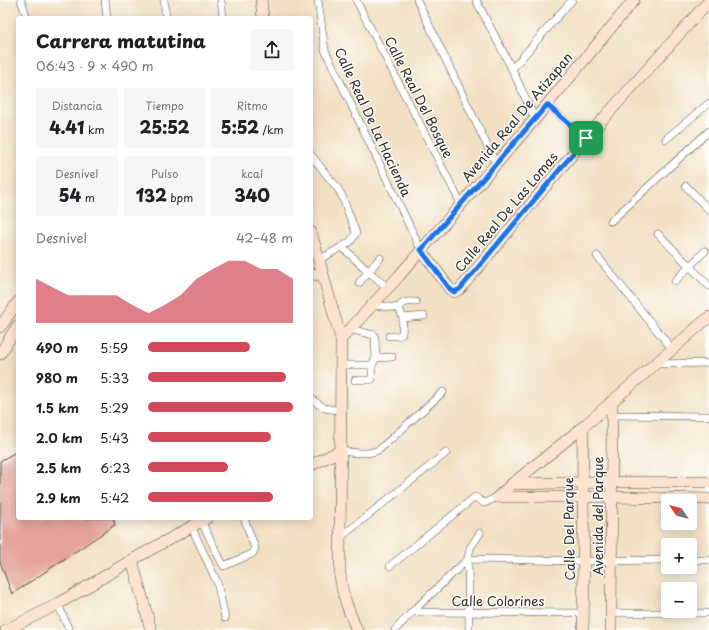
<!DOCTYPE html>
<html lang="es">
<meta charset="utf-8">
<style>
body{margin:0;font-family:"Playpen Sans",sans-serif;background:#f6f6f6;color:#202124;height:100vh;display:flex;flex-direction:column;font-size:15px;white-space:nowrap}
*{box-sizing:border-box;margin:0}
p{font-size:13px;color:#757577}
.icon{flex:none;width:22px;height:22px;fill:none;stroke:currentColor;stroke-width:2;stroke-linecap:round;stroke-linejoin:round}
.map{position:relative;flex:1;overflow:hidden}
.drawer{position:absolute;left:16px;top:16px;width:297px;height:504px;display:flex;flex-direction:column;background:#fff;border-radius:4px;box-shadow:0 2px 10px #0003}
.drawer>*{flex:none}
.needle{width:26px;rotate:305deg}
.tools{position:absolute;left:661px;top:494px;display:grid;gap:8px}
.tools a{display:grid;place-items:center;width:36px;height:36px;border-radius:4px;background:#fff;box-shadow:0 2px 10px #0003;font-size:20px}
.pin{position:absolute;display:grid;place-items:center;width:34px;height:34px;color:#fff;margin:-17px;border-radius:8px;box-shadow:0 2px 6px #0006}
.round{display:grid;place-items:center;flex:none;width:42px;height:42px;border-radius:4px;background:#f6f6f6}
.overview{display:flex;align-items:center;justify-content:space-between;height:68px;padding:0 20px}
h1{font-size:18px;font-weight:800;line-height:30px}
.metrics{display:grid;grid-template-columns:repeat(3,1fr);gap:6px;height:68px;padding:4px 20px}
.metrics div{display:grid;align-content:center;border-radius:4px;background:#f6f6f6;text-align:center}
.metrics b{font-size:17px;font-weight:800}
.metrics small{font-size:11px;font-weight:400}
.metrics p{font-size:11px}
.chart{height:112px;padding:8px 20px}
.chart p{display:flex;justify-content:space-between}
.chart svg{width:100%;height:72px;margin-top:4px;fill:#d1495b;opacity:.7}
ul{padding:0 20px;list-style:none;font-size:13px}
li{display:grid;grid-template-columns:64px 48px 1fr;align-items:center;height:30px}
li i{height:10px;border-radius:5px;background:#d1495b}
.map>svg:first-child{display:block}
.building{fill:#e5a29a}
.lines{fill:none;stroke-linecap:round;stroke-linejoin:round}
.street-casing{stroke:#494642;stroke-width:8}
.secondary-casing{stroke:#494642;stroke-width:12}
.street{stroke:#fff;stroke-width:7}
.secondary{stroke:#fde4d1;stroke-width:11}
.route-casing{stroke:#fff;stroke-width:8}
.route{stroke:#1a73e8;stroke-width:5}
.labels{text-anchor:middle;stroke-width:3;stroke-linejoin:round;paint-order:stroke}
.street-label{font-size:13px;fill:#2b2b2b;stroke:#fdfcf7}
</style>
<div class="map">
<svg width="709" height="630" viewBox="0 0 709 630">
<rect width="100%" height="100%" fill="#fdfcf7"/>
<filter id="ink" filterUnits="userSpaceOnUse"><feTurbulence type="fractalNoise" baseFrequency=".025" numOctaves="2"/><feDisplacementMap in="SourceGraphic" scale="8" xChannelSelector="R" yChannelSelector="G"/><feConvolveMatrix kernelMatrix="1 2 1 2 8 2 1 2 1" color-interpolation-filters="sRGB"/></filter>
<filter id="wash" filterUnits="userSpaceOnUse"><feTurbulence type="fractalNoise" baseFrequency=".012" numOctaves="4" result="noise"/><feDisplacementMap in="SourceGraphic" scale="16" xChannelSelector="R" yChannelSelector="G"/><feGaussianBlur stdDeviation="0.9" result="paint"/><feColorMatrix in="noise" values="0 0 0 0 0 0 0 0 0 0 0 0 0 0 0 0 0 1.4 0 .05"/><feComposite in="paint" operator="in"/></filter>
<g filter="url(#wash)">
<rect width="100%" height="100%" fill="#f2e0c3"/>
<g id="blocks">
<path class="building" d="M 18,451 L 18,518 L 113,518 L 115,525 L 12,594 L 0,562 L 0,461 Z"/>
</g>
</g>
<g filter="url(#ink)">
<use href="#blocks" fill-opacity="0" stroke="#494642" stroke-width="1"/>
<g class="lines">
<defs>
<g id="street">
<path d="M 21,0 L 27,18"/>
<path d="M 105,0 L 107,18"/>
<path d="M 164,0 L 166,18"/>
<path d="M 221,0 L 223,18"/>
<path d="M 318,0 L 325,50 L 421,250"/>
<path d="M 356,0 L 461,204"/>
<path d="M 417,0 L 496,164"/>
<path d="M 476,0 L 512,69 L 535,119"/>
<path d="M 512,69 L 572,0"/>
<path d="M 547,105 L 586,138"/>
<path d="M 666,139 L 709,103"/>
<path d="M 311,155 L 338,189 L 342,196 L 356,233 L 350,242 L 319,260"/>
<path d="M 686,186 L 709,210"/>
<path d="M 611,221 L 709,131"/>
<path d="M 658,234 L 709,286"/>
<path d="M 342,247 L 368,271 L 388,288"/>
<path d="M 597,256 L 672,349"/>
<path d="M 675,281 L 705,251"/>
<path d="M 359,283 L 380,258"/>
<path d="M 373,305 L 399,308 C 402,300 410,302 416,302"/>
<path d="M 399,308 L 403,318 L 424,316"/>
<path d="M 389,336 L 398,336 L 402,334 L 403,318"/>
<path d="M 376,358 L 392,357"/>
<path d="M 654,364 L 709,363"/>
<path d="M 341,365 L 372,365 L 376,358 L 375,338 L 374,335 L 349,329"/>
<path d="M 355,380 L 370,380 L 372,379 L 372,365"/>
<path d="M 311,398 C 324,409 323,409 341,410"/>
<path d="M 612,415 L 709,416"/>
<path d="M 340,451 C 354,452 368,456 380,449 L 443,392"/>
<path d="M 201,521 L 222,563 L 224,566 L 226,565 L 252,554 L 254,551 L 255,548 L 244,518"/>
<path d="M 191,526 L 217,582 L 225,618"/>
<path d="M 341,537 L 446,453"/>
<path d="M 690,560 L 709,560"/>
<path d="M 390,566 L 475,497 L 484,503 L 498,497"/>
<path d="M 58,604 L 69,630"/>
<path d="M 412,612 L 583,613"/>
<path d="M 611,613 L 709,613"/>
<path d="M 395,630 L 412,612 L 468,559 L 470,548 L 480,533"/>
<path d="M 469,630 L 468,559 L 584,561 L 668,560"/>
</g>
<g id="secondary">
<path d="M 261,0 L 263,18"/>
<path d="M 311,232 L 341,339 L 340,574 C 342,595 349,612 357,630"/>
<path d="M 421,250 L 450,289 L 454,292 L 460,289 L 586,138 L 709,1"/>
<path d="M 311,274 L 323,275"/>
<path d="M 0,327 L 18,302"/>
<path d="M 341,339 L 399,276 L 535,119 L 634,0"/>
<path d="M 0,354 L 18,325"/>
<path d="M 611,402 L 612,415 L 611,630"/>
<path d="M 583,427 C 582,495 585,562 583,630"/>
<path d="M 311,465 L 340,451"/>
<path d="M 512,484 L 612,482 L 709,482"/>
<path d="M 498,497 L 512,484 L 583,427 L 709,317"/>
<path d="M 498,497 L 612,497 L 709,499"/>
<path d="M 132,560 L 151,630"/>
<path d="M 6,630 L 58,604 L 132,560 L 207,518"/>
</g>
</defs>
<use href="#street" class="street-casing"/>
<use href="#secondary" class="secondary-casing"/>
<use href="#street" class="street"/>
<use href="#secondary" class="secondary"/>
</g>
</g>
<g class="lines" filter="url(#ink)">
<defs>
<path id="route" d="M 547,105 L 586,138 L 460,289 L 454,292 L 450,289 L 421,250 Z"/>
</defs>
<use href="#route" class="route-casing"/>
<use href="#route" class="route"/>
</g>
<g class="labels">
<g class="street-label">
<text transform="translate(419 97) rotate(63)" y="5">Calle Real Del Bosque</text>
<text transform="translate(517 117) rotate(-50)" y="5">Avenida Real De Atizapan</text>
<text transform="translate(373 122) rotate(65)" y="5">Calle Real De La Hacienda</text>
<text transform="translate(506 212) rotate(-50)" y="5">Calle Real De Las Lomas</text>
<text transform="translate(598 516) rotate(-90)" y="5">Avenida del Parque</text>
<text transform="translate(569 529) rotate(-91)" y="5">Calle Del Parque</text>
<text x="498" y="606">Calle Colorines</text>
</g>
</g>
</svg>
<div class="tools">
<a><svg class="needle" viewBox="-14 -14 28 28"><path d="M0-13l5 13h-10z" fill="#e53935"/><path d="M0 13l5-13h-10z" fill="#757577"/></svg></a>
<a>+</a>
<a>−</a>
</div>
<div class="pin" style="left:586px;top:138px;background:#1e9e55"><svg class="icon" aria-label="arrive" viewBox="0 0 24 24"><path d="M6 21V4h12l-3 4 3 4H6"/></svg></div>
<section class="drawer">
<div class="overview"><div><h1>Carrera matutina</h1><p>06:43 · 9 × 490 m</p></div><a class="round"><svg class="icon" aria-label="share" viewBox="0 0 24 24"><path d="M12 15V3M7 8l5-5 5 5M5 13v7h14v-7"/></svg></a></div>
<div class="metrics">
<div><p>Distancia</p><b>4.41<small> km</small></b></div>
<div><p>Tiempo</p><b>25:52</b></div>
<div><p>Ritmo</p><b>5:52<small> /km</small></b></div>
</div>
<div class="metrics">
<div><p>Desnivel</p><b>54<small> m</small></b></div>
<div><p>Pulso</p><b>132<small> bpm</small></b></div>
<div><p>kcal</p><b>340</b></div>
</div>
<div class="chart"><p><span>Desnivel</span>42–48 m</p>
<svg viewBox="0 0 160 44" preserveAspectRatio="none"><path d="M0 44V17L10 22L20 27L30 27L40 27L50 27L60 33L70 38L80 33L90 27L100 17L110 11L120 6L130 6L140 11L150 11L160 17V44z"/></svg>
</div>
<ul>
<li><b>490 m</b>5:59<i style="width:70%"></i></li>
<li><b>980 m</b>5:33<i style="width:95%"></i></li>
<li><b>1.5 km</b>5:29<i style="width:100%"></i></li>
<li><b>2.0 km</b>5:43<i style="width:85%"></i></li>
<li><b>2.5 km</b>6:23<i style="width:55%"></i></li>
<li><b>2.9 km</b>5:42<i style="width:86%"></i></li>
</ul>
</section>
</div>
